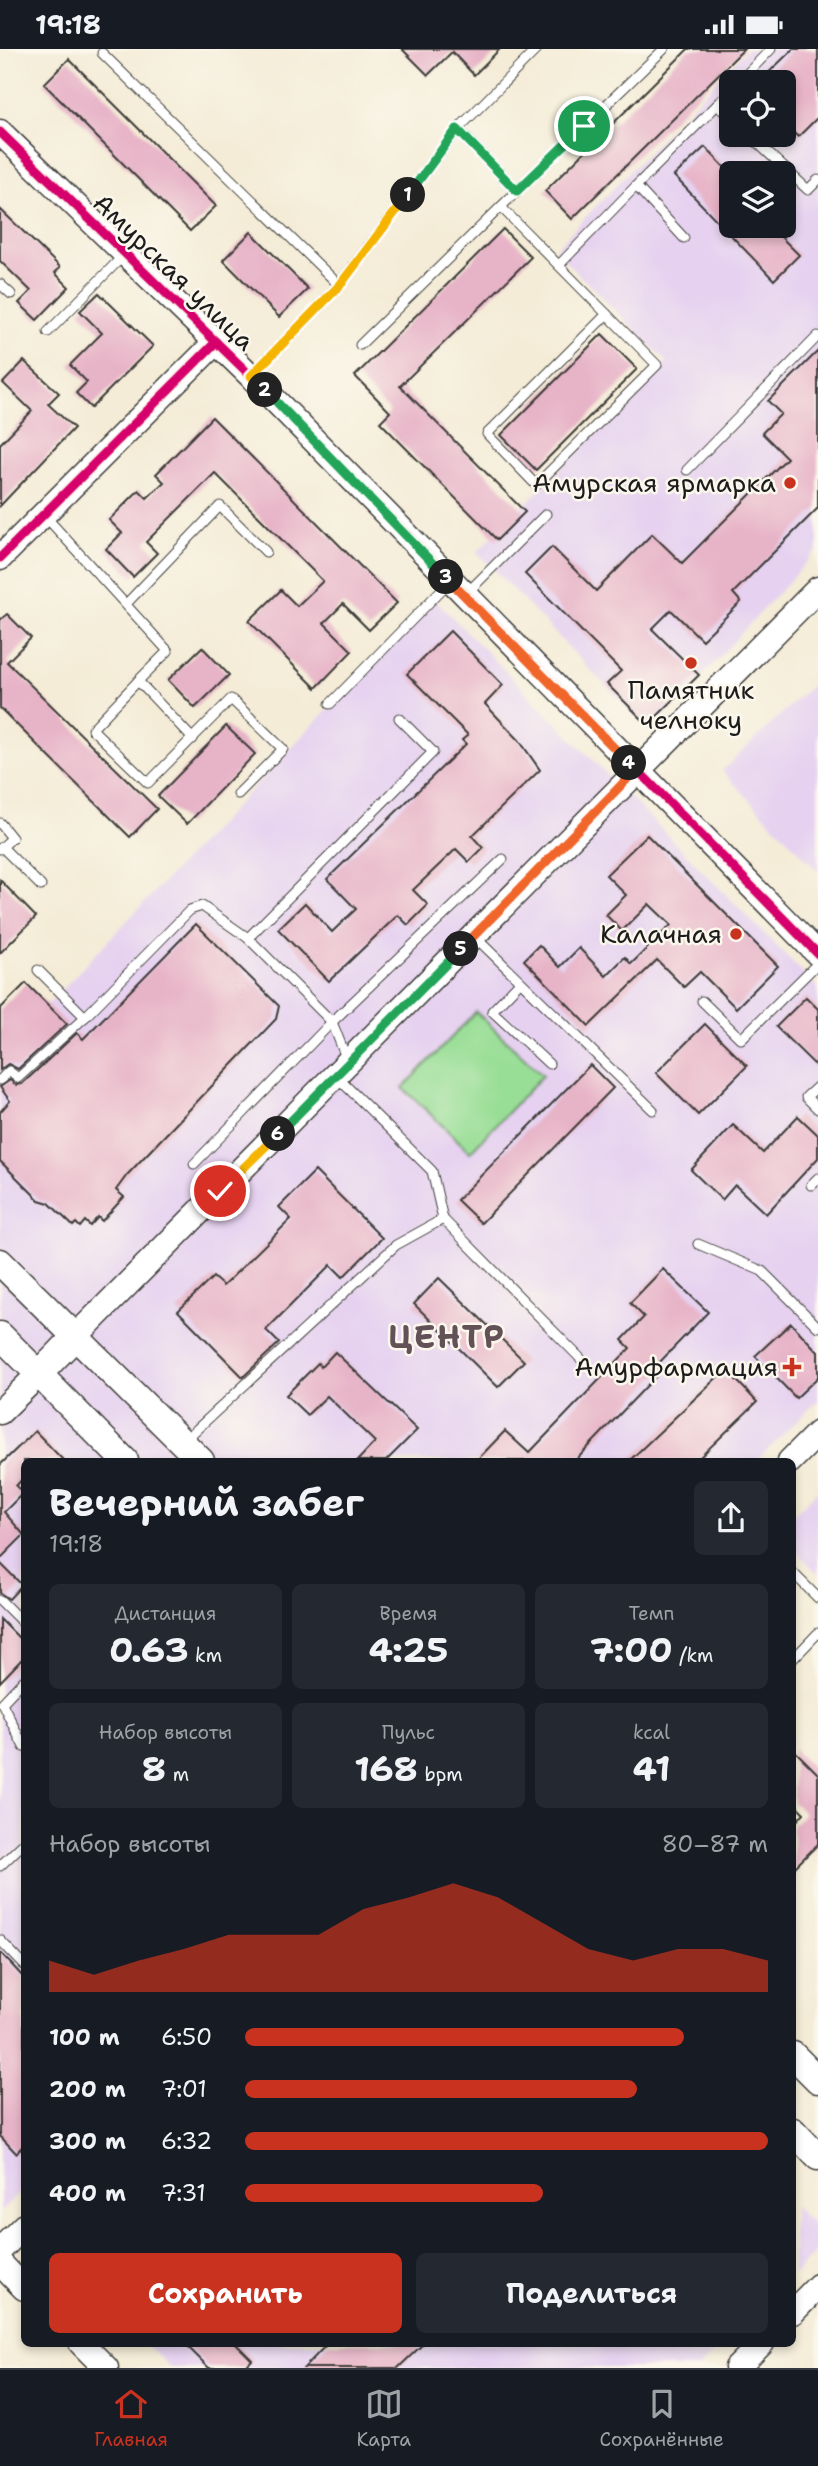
<!DOCTYPE html>
<html lang="ru">
<meta charset="utf-8">
<style>
body{margin:0;font-family:"Shantell Sans",sans-serif;background:#242831;color:#f1f3f6;height:100vh;display:flex;flex-direction:column;font-size:26px;white-space:nowrap}
*{box-sizing:border-box;margin:0}
p{font-size:23px;color:#9ea1a6}
.icon{flex:none;width:38px;height:38px;fill:none;stroke:currentColor;stroke-width:2;stroke-linecap:round;stroke-linejoin:round}
.map{position:relative;flex:1;overflow:hidden}
.drawer{position:absolute;left:21px;top:1409px;width:775px;height:889px;display:flex;flex-direction:column;background:#171b24;border-radius:10px;box-shadow:0 4px 10px #0003}
.drawer>*{flex:none}
.buttons{position:absolute;left:719px;top:21px;display:grid;gap:14px}
.buttons a{display:grid;place-items:center;width:77px;height:77px;border-radius:10px;background:#171b24;box-shadow:0 4px 10px #0003;font-size:35px}
.pin{position:absolute;display:grid;place-items:center;width:60px;height:60px;color:#fff;margin:-30px;border:4px solid #fff;border-radius:50%;box-shadow:0 2px 7px #0007}
.km{position:absolute;width:35px;height:35px;margin:-18px;border-radius:50%;background:#222;color:#fff;font-size:19px;line-height:35px;text-align:center}
.round{display:grid;place-items:center;flex:none;width:74px;height:74px;border-radius:10px;background:#242831}
.head{display:flex;align-items:center;justify-content:space-between;height:119px;padding:0 28px}
h1{font-size:38px;font-weight:700;line-height:52px}
.stats{display:grid;grid-template-columns:repeat(3,1fr);gap:10px;height:119px;padding:7px 28px}
.stats div{display:grid;align-content:center;border-radius:10px;background:#242831;text-align:center}
.stats b{font-size:35px;font-weight:700}
.stats small{font-size:19px;font-weight:400}
.stats p{font-size:19px}
.chart{height:196px;padding:14px 28px}
.chart p{display:flex;justify-content:space-between}
.chart svg{width:100%;height:126px;margin-top:7px;fill:#c8321e;opacity:.7}
.button{display:flex;gap:14px;margin-top:auto;padding:14px 28px}
.button a{flex:1;height:80px;border-radius:10px;background:#c8321e;color:#fff;font-size:28px;font-weight:700;line-height:80px;text-align:center}
.button a+a{background:#242831;color:#f1f3f6}
ul{padding:0 28px;list-style:none;font-size:23px}
li{display:grid;grid-template-columns:112px 84px 1fr;align-items:center;height:52px}
li i{height:18px;border-radius:9px;background:#c8321e}
.status{display:flex;justify-content:space-between;align-items:center;height:49px;padding:0 35px;background:#171b24;direction:ltr}
.status svg{height:19px;fill:currentColor}
.tabs{display:flex;justify-content:space-around;align-items:center;height:98px;border-top:2px solid #363941;background:#171b24;font-size:19px;color:#9ea1a6}
.tabs a{display:grid;justify-items:center;gap:4px}
.tabs .current{color:#c8321e}
.map>svg:first-child{display:block}
.built{fill:#e6d2f0;fill-rule:evenodd}
.green{fill:#99de96;stroke:#5a7d59;stroke-width:2}
.building{fill:#e7b3c7}
.lines{fill:none;stroke-linecap:round;stroke-linejoin:round}
.lane-casing{stroke:#3c3b38;stroke-width:11}
.secondary-casing{stroke:#3c3b38;stroke-width:27}
.primary-casing{stroke:#3c3b38;stroke-width:29}
.lane{stroke:#fff;stroke-width:9}
.secondary{stroke:#fff;stroke-width:24}
.primary{stroke:#fff;stroke-width:26}
.cycleway-casing{stroke:#fbf7ec;stroke-width:13}
.cycleway{stroke:#d6006c;stroke-width:9}
.split-1-casing{stroke:#fff;stroke-width:14}
.split-2-casing{stroke:#fff;stroke-width:14}
.split-3-casing{stroke:#fff;stroke-width:14}
.split-4-casing{stroke:#fff;stroke-width:14}
.split-5-casing{stroke:#fff;stroke-width:14}
.split-6-casing{stroke:#fff;stroke-width:14}
.split-7-casing{stroke:#fff;stroke-width:14}
.split-1{stroke:#22a559;stroke-width:9}
.split-2{stroke:#f5b400;stroke-width:9}
.split-3{stroke:#22a559;stroke-width:9}
.split-4{stroke:#f0652b;stroke-width:9}
.split-5{stroke:#f0652b;stroke-width:9}
.split-6{stroke:#22a559;stroke-width:9}
.split-7{stroke:#f5b400;stroke-width:9}
.poi-dot{fill:#c8321e;stroke:#fbf7ec;stroke-width:2.5}
.labels{text-anchor:middle;stroke-width:5;stroke-linejoin:round;paint-order:stroke}
.street-label{font-size:26px;fill:#1c1c1c;stroke:#fbf7ec}
.poi-label{font-size:26px;fill:#1c1c1c;stroke:#fbf7ec;text-anchor:end}
.district-label{font-size:33px;font-weight:bold;letter-spacing:2px;fill:#635158;stroke:#fbf7ec}
</style>
<div class="status"><b>19:18</b><svg viewBox="0 0 49 12"><path d="M0 12V9h3v3zM5 12V6h3v6zM10 12V3h3v9zM15 12V0h3v12zM26 1h20v11H26zM47 4h2v5h-2z"/></svg></div>
<div class="map">
<svg width="818" height="2319" viewBox="0 0 818 2319">
<rect width="100%" height="100%" fill="#fbf7ec"/>
<filter id="ink" filterUnits="userSpaceOnUse"><feTurbulence type="fractalNoise" baseFrequency=".0143" numOctaves="2"/><feDisplacementMap in="SourceGraphic" scale="14" xChannelSelector="R" yChannelSelector="G"/><feConvolveMatrix kernelMatrix="1 2 1 2 8 2 1 2 1" color-interpolation-filters="sRGB"/></filter>
<filter id="wash" filterUnits="userSpaceOnUse"><feTurbulence type="fractalNoise" baseFrequency=".00686" numOctaves="4" result="noise"/><feDisplacementMap in="SourceGraphic" scale="28" xChannelSelector="R" yChannelSelector="G"/><feGaussianBlur stdDeviation="1.57" result="paint"/><feColorMatrix in="noise" values="0 0 0 0 0 0 0 0 0 0 0 0 0 0 0 0 0 1.4 0 .05"/><feComposite in="paint" operator="in"/></filter>
<g filter="url(#wash)">
<rect width="100%" height="100%" fill="#f4ecd7"/>
<g class="built">
<path d="M 747,0 L 818,0 L 818,501 L 650,683 L 477,503 L 667,313 L 554,201 ZM 732,33 L 784,33 L 784,86 L 732,86 ZM 732,124 L 784,124 L 784,177 L 732,177 Z"/>
<path d="M 433,549 L 818,939 L 818,1351 L 756,1412 L 24,1412 L 24,2139 L 0,2163 L 0,1006 Z"/>
<path d="M 818,630 L 818,822 L 722,722 Z"/>
<path d="M 818,1441 L 818,1525 L 793,1499 L 793,1466 Z"/>
<path d="M 793,2156 L 818,2181 L 818,2201 L 793,2226 Z"/>
<path d="M 145,2294 L 724,2294 L 699,2319 L 170,2319 Z"/>
</g>
<path class="green" d="M 476,963 L 543,1026 L 470,1103 L 403,1039 Z"/>
<g id="blocks">
<g class="building">
<path d="M 402,0 L 500,0 L 474,26 L 452,3 L 428,26 Z"/>
<path d="M 688,0 L 744,0 L 572,170 L 545,142 Z"/>
<path d="M 793,0 L 818,0 L 818,68 L 798,88 L 784,74 L 784,33 L 759,33 Z"/>
<path d="M 69,10 L 216,157 L 190,182 L 44,35 Z"/>
<path d="M 705,98 L 732,126 L 732,177 L 770,177 L 799,206 L 774,231 L 674,127 Z"/>
<path d="M 0,160 L 60,218 L 55,224 L 69,238 L 37,271 L 19,254 L 31,242 L 0,212 Z"/>
<path d="M 503,180 L 531,208 L 400,337 L 525,463 L 497,491 L 380,373 L 390,363 L 355,327 Z"/>
<path d="M 251,183 L 308,240 L 279,268 L 223,211 Z"/>
<path d="M 99,244 L 153,297 L 91,359 L 76,344 L 87,333 L 70,316 L 102,284 L 80,262 Z"/>
<path d="M 602,285 L 637,320 L 536,421 L 501,386 Z"/>
<path d="M 818,302 L 818,459 L 733,544 L 741,553 L 702,591 L 671,561 L 652,580 L 699,626 L 648,676 L 607,635 L 621,622 L 525,525 L 552,498 L 596,542 L 652,485 L 682,514 L 787,409 L 762,384 L 781,365 L 768,352 Z"/>
<path d="M 24,312 L 59,344 L 48,355 L 74,379 L 0,457 L 0,395 L 32,362 L 3,334 Z"/>
<path d="M 212,368 L 397,554 L 369,581 L 343,555 L 324,574 L 352,602 L 316,639 L 249,572 L 281,541 L 297,557 L 323,532 L 215,424 L 146,493 L 157,504 L 133,528 L 106,500 L 122,484 L 109,471 L 139,441 L 147,449 L 164,433 L 156,425 Z"/>
<path d="M 7,565 L 31,589 L 7,613 L 157,760 L 130,788 L 0,659 L 0,571 Z"/>
<path d="M 450,582 L 503,636 L 485,655 L 519,691 L 540,721 L 472,787 L 483,799 L 469,813 L 456,800 L 413,841 L 428,856 L 408,876 L 398,866 L 329,932 L 278,880 L 305,854 L 332,883 L 356,860 L 327,830 L 466,695 L 462,691 L 468,686 L 407,625 Z"/>
<path d="M 202,598 L 229,626 L 195,659 L 168,631 Z"/>
<path d="M 226,677 L 255,705 L 187,775 L 158,747 Z"/>
<path d="M 647,786 L 778,917 L 736,959 L 700,923 L 684,938 L 657,911 L 589,977 L 524,911 L 539,896 L 560,918 L 579,899 L 606,927 L 625,908 L 631,915 L 671,876 L 649,855 L 622,882 L 606,866 L 626,846 L 606,826 Z"/>
<path d="M 0,831 L 36,868 L 0,904 Z"/>
<path d="M 196,875 L 279,957 L 276,970 L 127,1126 L 116,1141 L 124,1148 L 102,1172 L 98,1168 L 90,1177 L 85,1172 L 80,1178 L 76,1174 L 73,1177 L 49,1154 L 39,1151 L 0,1112 L 0,1063 L 10,1052 L 0,1038 L 10,1031 L 16,1036 L 22,1035 L 77,984 L 83,990 Z"/>
<path d="M 26,934 L 67,975 L 18,1020 L 8,1015 L 0,1021 L 0,960 Z"/>
<path d="M 806,948 L 818,960 L 818,1019 L 776,978 Z"/>
<path d="M 705,975 L 747,1017 L 698,1066 L 656,1024 Z"/>
<path d="M 590,1016 L 613,1039 L 481,1174 L 457,1151 Z"/>
<path d="M 798,1067 L 818,1086 L 818,1109 L 766,1165 L 735,1136 L 722,1151 L 691,1121 L 733,1076 L 763,1104 Z"/>
<path d="M 315,1122 L 382,1189 L 343,1228 L 331,1216 L 266,1281 L 279,1294 L 243,1328 L 178,1262 L 213,1228 L 223,1237 L 291,1170 L 279,1158 Z"/>
<path d="M 663,1220 L 708,1263 L 655,1318 L 660,1323 L 575,1412 L 476,1412 L 505,1382 L 529,1404 L 630,1299 L 622,1291 L 644,1268 L 630,1254 Z"/>
<path d="M 439,1229 L 524,1312 L 498,1338 L 414,1255 Z"/>
<path d="M 791,1274 L 818,1303 L 818,1328 L 796,1349 L 755,1307 Z"/>
<path d="M 335,1303 L 417,1381 L 386,1412 L 357,1412 L 375,1393 L 327,1347 L 307,1366 L 286,1346 L 318,1314 L 321,1318 Z"/>
<path d="M 726,1320 L 757,1353 L 696,1412 L 629,1412 Z"/>
<path d="M 35,1382 L 64,1412 L 24,1412 L 24,1428 L 16,1437 L 23,1444 L 4,1463 L 24,1486 L 0,1510 L 0,1416 Z"/>
<path d="M 0,1514 L 22,1536 L 9,1550 L 0,1544 Z"/>
<path d="M 0,1570 L 24,1594 L 24,1608 L 0,1633 Z"/>
<path d="M 793,1700 L 818,1725 L 818,1795 L 793,1820 L 793,1776 L 804,1764 L 793,1753 Z"/>
<path d="M 0,1903 L 24,1929 L 24,2096 L 16,2104 L 0,2087 Z"/>
<path d="M 184,2294 L 235,2294 L 252,2311 L 244,2319 L 209,2319 Z"/>
<path d="M 328,2294 L 424,2294 L 398,2319 L 304,2319 Z"/>
</g>
</g>
</g>
<g filter="url(#ink)">
<use href="#blocks" fill-opacity="0" stroke="#3c3b38" stroke-width="2"/>
<g class="lines">
<defs>
<g id="lane">
<path d="M 102,4 L 339,236"/>
<path d="M 739,33 L 771,0"/>
<path d="M 717,56 L 732,70"/>
<path d="M 458,80 L 517,142 L 664,0"/>
<path d="M 749,86 L 808,141 L 818,131"/>
<path d="M 501,158 L 657,316 L 536,436 L 487,385 L 607,265"/>
<path d="M 684,189 L 636,137 L 732,41"/>
<path d="M 559,216 L 636,137"/>
<path d="M 0,235 L 11,245"/>
<path d="M 48,283 L 124,206"/>
<path d="M 360,296 L 517,142"/>
<path d="M 252,326 L 339,236 L 458,80 L 537,0"/>
<path d="M 687,421 L 818,287"/>
<path d="M 45,467 L 168,602 L 138,632 L 193,690"/>
<path d="M 466,545 L 546,465"/>
<path d="M 127,554 L 220,457 L 266,503"/>
<path d="M 138,632 L 92,680 L 148,734 L 231,650 L 283,700 L 238,745"/>
<path d="M 330,655 L 449,533"/>
<path d="M 0,774 L 12,789 L 0,800"/>
<path d="M 2,798 L 41,837"/>
<path d="M 475,888 L 653,1061"/>
<path d="M 38,921 L 85,968"/>
<path d="M 519,934 L 492,962 L 549,1015"/>
<path d="M 702,952 L 741,990 L 818,914"/>
<path d="M 347,1011 L 332,973 L 248,889 L 433,703 L 399,669"/>
<path d="M 0,1031 L 9,1022 L 18,1029 L 85,968 L 190,861 L 202,857 L 248,889"/>
<path d="M 818,1037 L 806,1048 L 818,1060"/>
<path d="M 194,1115 L 332,973 L 503,810"/>
<path d="M 811,1136 L 818,1129"/>
<path d="M 443,1170 L 582,1311"/>
<path d="M 698,1195 L 762,1222 L 818,1278"/>
<path d="M 184,1392 L 396,1196 L 443,1170 L 432,1122 L 337,1028"/>
<path d="M 793,1524 L 818,1549"/>
<path d="M 0,1551 L 24,1575"/>
<path d="M 793,1610 L 818,1584"/>
<path d="M 24,1631 L 2,1654 L 24,1698"/>
<path d="M 0,1817 L 24,1794"/>
<path d="M 0,1891 L 24,1916"/>
</g>
<g id="secondary">
<path d="M 0,83 L 251,327 L 818,905"/>
<path d="M 0,509 L 216,293"/>
<path d="M 75,1288 L 818,540"/>
<path d="M 0,1363 L 39,1325"/>
<path d="M 790,1412 L 818,1384"/>
<path d="M 0,2201 L 24,2177"/>
<path d="M 0,2214 L 24,2239"/>
<path d="M 793,2263 L 818,2237"/>
<path d="M 81,2294 L 106,2319"/>
<path d="M 737,2319 L 762,2294"/>
</g>
<g id="primary">
<path d="M 0,1213 L 201,1412"/>
<path d="M 0,1286 L 125,1412"/>
<path d="M 39,1325 L 75,1288"/>
<path d="M 793,2006 L 818,2031"/>
<path d="M 793,2082 L 818,2108"/>
</g>
</defs>
<use href="#lane" class="lane-casing"/>
<use href="#secondary" class="secondary-casing"/>
<use href="#primary" class="primary-casing"/>
<use href="#lane" class="lane"/>
<use href="#secondary" class="secondary"/>
<use href="#primary" class="primary"/>
<defs>
<g id="cycleway">
<path d="M 0,83 L 251,327 L 818,905"/>
<path d="M 0,509 L 216,293"/>
</g>
</defs>
<use href="#cycleway" class="cycleway-casing"/>
<use href="#cycleway" class="cycleway"/>
</g>
</g>
<g class="lines" filter="url(#ink)">
<defs>
<path id="split-1" d="M 408,146 L 457,80 L 517,142 L 584,77"/>
<path id="split-2" d="M 265,341 L 251,327 L 340,236 L 408,146"/>
<path id="split-3" d="M 265,341 L 446,528"/>
<path id="split-4" d="M 446,528 L 629,714"/>
<path id="split-5" d="M 461,900 L 636,721 L 629,714"/>
<path id="split-6" d="M 278,1085 L 461,900"/>
<path id="split-7" d="M 220,1142 L 278,1085"/>
</defs>
<use href="#split-1" class="split-1-casing"/>
<use href="#split-2" class="split-2-casing"/>
<use href="#split-3" class="split-3-casing"/>
<use href="#split-4" class="split-4-casing"/>
<use href="#split-5" class="split-5-casing"/>
<use href="#split-6" class="split-6-casing"/>
<use href="#split-7" class="split-7-casing"/>
<use href="#split-1" class="split-1"/>
<use href="#split-2" class="split-2"/>
<use href="#split-3" class="split-3"/>
<use href="#split-4" class="split-4"/>
<use href="#split-5" class="split-5"/>
<use href="#split-6" class="split-6"/>
<use href="#split-7" class="split-7"/>
</g>
<g class="poi-dot">
<circle cx="790" cy="434" r="7"/>
<circle cx="691" cy="614" r="7"/>
<circle cx="736" cy="885" r="7"/>
<path d="M788.5 1307.5h7v7h7v7h-7v7h-7v-7h-7v-7h7z"/>
</g>
<g class="labels">
<g class="street-label">
<text transform="translate(174 223) rotate(44)" y="9">Амурская улица</text>
</g>
<g class="poi-label">
<text x="776" y="443">Амурская ярмарка</text>
<text x="691" y="650" text-anchor="middle">Памятник<tspan x="691" dy="30">челноку</tspan></text>
<text x="722" y="894">Калачная</text>
<text x="778" y="1327">Амурфармация</text>
</g>
<g class="district-label">
<text x="447" y="1299">ЦЕНТР</text>
</g>
</g>
</svg>
<div class="buttons">
<a><svg class="icon" aria-label="locate" viewBox="0 0 24 24"><circle cx="12" cy="12" r="6"/><path d="M12 2v4M12 18v4M2 12h4M18 12h4"/></svg></a>
<a><svg class="icon" aria-label="layers" viewBox="0 0 24 24"><path d="M12 4l9 5-9 5-9-5zM3 14l9 5 9-5"/></svg></a>
</div>
<div class="pin" style="left:584px;top:77px;background:#1e9e55"><svg class="icon" aria-label="arrive" viewBox="0 0 24 24"><path d="M6 21V4h12l-3 4 3 4H6"/></svg></div>
<div class="pin" style="left:220px;top:1142px;background:#d93025"><svg class="icon" aria-label="check" viewBox="0 0 24 24"><path d="M5 12l5 5 9-10"/></svg></div>
<b class="km" style="left:408px;top:146px">1</b>
<b class="km" style="left:265px;top:341px">2</b>
<b class="km" style="left:446px;top:528px">3</b>
<b class="km" style="left:629px;top:714px">4</b>
<b class="km" style="left:461px;top:900px">5</b>
<b class="km" style="left:278px;top:1085px">6</b>
<section class="drawer">
<div class="head"><div><h1>Вечерний забег</h1><p>19:18</p></div><a class="round"><svg class="icon" aria-label="share" viewBox="0 0 24 24"><path d="M12 15V3M7 8l5-5 5 5M5 13v7h14v-7"/></svg></a></div>
<div class="stats">
<div><p>Дистанция</p><b>0.63<small> km</small></b></div>
<div><p>Время</p><b>4:25</b></div>
<div><p>Темп</p><b>7:00<small> /km</small></b></div>
</div>
<div class="stats">
<div><p>Набор высоты</p><b>8<small> m</small></b></div>
<div><p>Пульс</p><b>168<small> bpm</small></b></div>
<div><p>kcal</p><b>41</b></div>
</div>
<div class="chart"><p><span>Набор высоты</span>80–87 m</p>
<svg viewBox="0 0 160 44" preserveAspectRatio="none"><path d="M0 44V33L10 38L20 33L30 29L40 24L50 24L60 24L70 15L80 11L90 6L100 11L110 20L120 29L130 33L140 29L150 29L160 33V44z"/></svg>
</div>
<ul>
<li><b>100 m</b>6:50<i style="width:84%"></i></li>
<li><b>200 m</b>7:01<i style="width:75%"></i></li>
<li><b>300 m</b>6:32<i style="width:100%"></i></li>
<li><b>400 m</b>7:31<i style="width:57%"></i></li>
</ul>
<div class="button"><a>Сохранить</a><a>Поделиться</a></div>
</section>
</div>
<nav class="tabs">
<a class="current"><svg class="icon" aria-label="home" viewBox="0 0 24 24"><path d="M3 11l9-7 9 7M6 9v11h12V9"/></svg>Главная</a>
<a><svg class="icon" aria-label="map" viewBox="0 0 24 24"><path d="M3 6l6-2 6 2 6-2v14l-6 2-6-2-6 2zM9 4v14M15 6v14"/></svg>Карта</a>
<a><svg class="icon" aria-label="saved" viewBox="0 0 24 24"><path d="M7 4h10v16l-5-4-5 4z"/></svg>Сохранённые</a>
</nav>
